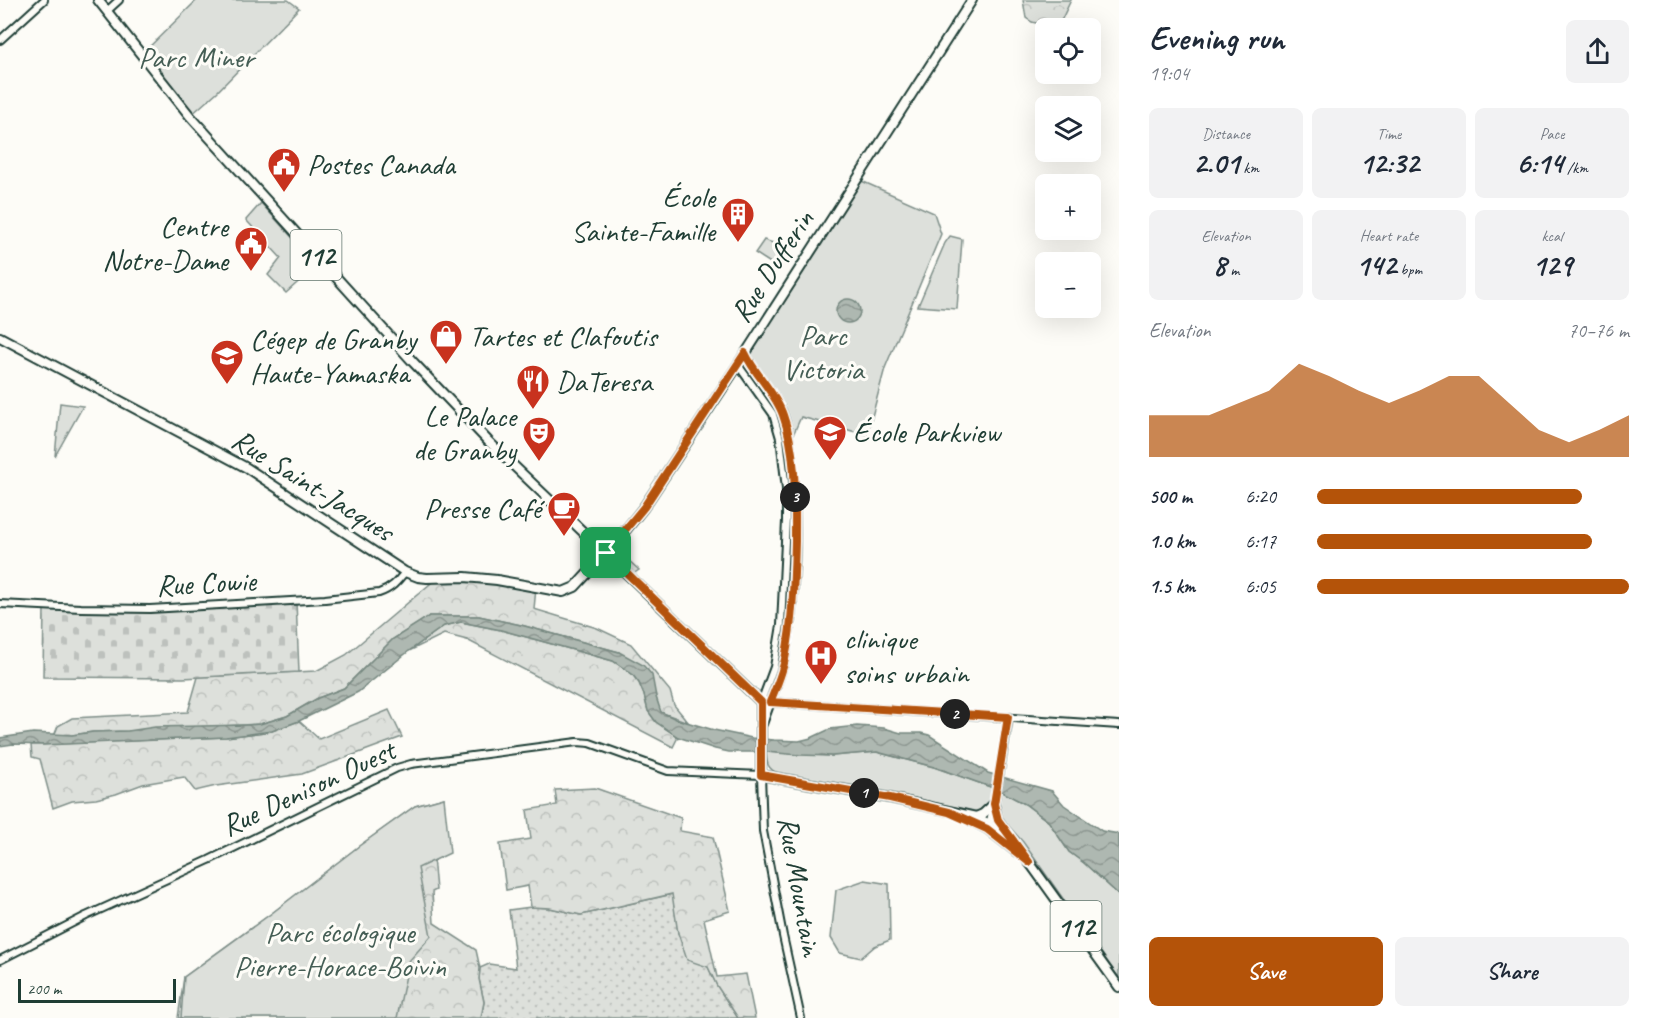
<!DOCTYPE html>
<meta charset="utf-8">
<style>
body{margin:0;font-family:Caveat,sans-serif;background:#f2f2f3;color:#1f2937;height:100vh;display:flex;flex-direction:column;font-size:22px;white-space:nowrap}
*{box-sizing:border-box;margin:0}
p{font-size:20px;color:#747a83}
.icon{flex:none;width:33px;height:33px;fill:none;stroke:currentColor;stroke-width:2;stroke-linecap:round;stroke-linejoin:round}
.map{position:relative;flex:1;overflow:hidden}
.sheet{display:flex;flex-direction:column;background:#fff;width:540px}
.sheet>*{flex:none}
.tools{position:absolute;left:1035px;top:18px;display:grid;gap:12px}
.tools a{display:grid;place-items:center;width:66px;height:66px;border-radius:9px;background:#fff;box-shadow:0 6px 24px #0002;font-size:30px}
.scale{position:absolute;left:18px;bottom:15px;width:158px;box-sizing:border-box;padding-left:6px;border:3px solid #1f3d34;border-top:0;font-size:16px;line-height:21px;white-space:nowrap;color:#1f3d34;-webkit-text-stroke:4px #fdfcf7;paint-order:stroke}
.pin{position:absolute;display:grid;place-items:center;width:51px;height:51px;color:#fff;margin:-26px;border-radius:12px;box-shadow:0 3px 9px #0006}
.km{position:absolute;width:30px;height:30px;margin:-15px;border-radius:50%;background:#222;color:#fff;font-size:16px;line-height:30px;text-align:center}
.round{display:grid;place-items:center;flex:none;width:63px;height:63px;border-radius:9px;background:#f2f2f3}
.head{display:flex;align-items:center;justify-content:space-between;height:102px;padding:0 30px}
h1{font-size:33px;font-weight:800;line-height:45px}
.metrics{display:grid;grid-template-columns:repeat(3,1fr);gap:9px;height:102px;padding:6px 30px}
.metrics div{display:grid;align-content:center;border-radius:9px;background:#f2f2f3;text-align:center}
.metrics b{font-size:30px;font-weight:800}
.metrics small{font-size:16px;font-weight:400}
.metrics p{font-size:16px}
.chart{height:168px;padding:12px 30px}
.chart p{display:flex;justify-content:space-between}
.chart svg{width:100%;height:108px;margin-top:6px;fill:#b45309;opacity:.7}
.primary-button{display:flex;gap:12px;margin-top:auto;padding:12px 30px}
.primary-button a{flex:1;height:69px;border-radius:9px;background:#b45309;color:#fff;font-size:24px;font-weight:800;line-height:69px;text-align:center}
.primary-button a+a{background:#f2f2f3;color:#1f2937}
ul{padding:0 30px;list-style:none;font-size:20px}
li{display:grid;grid-template-columns:96px 72px 1fr;align-items:center;height:45px}
li i{height:15px;border-radius:8px;background:#b45309}
main{display:flex;flex:1;min-height:0}
.map>svg:first-child{display:block}
.grass{fill:url(#grass-dots);stroke:#7e8e88;stroke-width:1.5}
.forest{fill:url(#forest-crowns);stroke:#7e8e88;stroke-width:1.5}
.cemetery{fill:url(#cemetery-stones);stroke:#7e8e88;stroke-width:1.5}
.park{fill:#dde0db;stroke:#7e8e88;stroke-width:1.5}
.water{fill:url(#water-waves);stroke:#75877f;stroke-width:1.5}
.lines{fill:none;stroke-linecap:round;stroke-linejoin:round}
.minor-casing{stroke:#1f3d34;stroke-width:10}
.major-casing{stroke:#1f3d34;stroke-width:12}
.minor{stroke:#fdfcf7;stroke-width:6}
.major{stroke:#fdfcf7;stroke-width:8}
.route-casing{stroke:#fff;stroke-width:12}
.route{stroke:#b45309;stroke-width:8}
.labels{text-anchor:middle;stroke-width:6;stroke-linejoin:round;paint-order:stroke}
.shield{fill:#fdfcf7;stroke:#62766e;stroke-width:1.5}
.shield-label{font-size:28px;font-weight:bold;fill:#1f3d34}
.park-label{font-size:30px;fill:#455e55;stroke:#fdfcf7}
.poi-label{font-size:30px;fill:#1f3d34;stroke:#fdfcf7;text-anchor:start}
.street-label{font-size:30px;fill:#1f3d34;stroke:#fdfcf7}
</style>
<main>
<div class="map">
<svg width="1119" height="1018" viewBox="0 0 1119 1018">
<defs>
<pattern id="grass-dots" width="8" height="8" patternUnits="userSpaceOnUse" patternTransform="scale(1.5)"><rect width="8" height="8" fill="#dde0db"/><path d="M2 2h.1M6 6h.1" fill="none" stroke="#bdc1bd" stroke-width="1.8" stroke-linecap="round"/></pattern>
<pattern id="forest-crowns" width="20" height="18" patternUnits="userSpaceOnUse" patternTransform="scale(1.5)"><rect width="20" height="18" fill="#dde0db"/><path d="M2 6a3 3 0 1 1 6 0M12 15a3 3 0 1 1 6 0" fill="none" stroke="#bdc1bd"/></pattern>
<pattern id="cemetery-stones" width="16" height="16" patternUnits="userSpaceOnUse" patternTransform="scale(1.5)"><rect width="16" height="16" fill="#dde0db"/><path d="M2 7V4a2 2 0 0 1 4 0v3zM10 15v-3a2 2 0 0 1 4 0v3z" fill="#bdc1bd"/></pattern>
<pattern id="water-waves" width="16" height="10" patternUnits="userSpaceOnUse" patternTransform="scale(1.5)"><rect width="16" height="10" fill="#aeb8b1"/><path d="M0 5q4-4 8 0t8 0" fill="none" stroke="#8d9791"/></pattern>
</defs>
<rect width="100%" height="100%" fill="#fdfcf7"/>
<filter id="ink" filterUnits="userSpaceOnUse"><feTurbulence type="fractalNoise" baseFrequency=".0167" numOctaves="2"/><feDisplacementMap in="SourceGraphic" scale="12" xChannelSelector="R" yChannelSelector="G"/><feConvolveMatrix kernelMatrix="1 2 1 2 8 2 1 2 1" color-interpolation-filters="sRGB"/></filter>
<g filter="url(#ink)">
<path class="grass" d="M 673,894 L 678,933 L 708,967 L 717,986 L 738,1018 L 481,1018 L 484,1002 L 479,979 L 480,968 L 489,964 L 516,968 L 509,910 L 531,907 L 550,908 L 581,915 Z"/>
<g class="forest">
<path d="M 1023,0 L 1071,0 L 1060,23 L 1052,27 L 1032,22 L 1026,18 Z"/>
<path d="M 465,577 L 536,588 L 534,609 L 597,628 L 631,644 L 670,691 L 674,705 L 688,722 L 660,712 L 656,697 L 619,652 L 521,625 L 479,616 L 430,616 L 393,639 L 344,688 L 318,698 L 287,716 L 260,724 L 128,731 L 93,732 L 72,735 L 54,736 L 58,726 L 72,718 L 188,712 L 198,677 L 316,671 L 346,655 L 436,579 Z"/>
<path d="M 461,622 L 501,630 L 613,661 L 632,674 L 639,683 L 644,695 L 648,711 L 656,722 L 678,737 L 673,747 L 467,640 L 444,634 L 409,651 L 444,626 Z"/>
<path d="M 389,710 L 402,737 L 302,774 L 216,786 L 195,791 L 184,777 L 143,784 L 116,794 L 96,799 L 72,801 L 53,808 L 40,759 L 32,757 L 31,745 L 226,737 L 272,731 L 299,721 L 319,739 Z"/>
<path d="M 595,788 L 681,818 L 680,831 L 713,837 L 730,911 L 704,919 L 717,977 L 746,974 L 755,1018 L 738,1018 L 717,986 L 708,967 L 687,960 L 678,933 L 672,894 L 581,915 L 550,908 L 531,907 L 528,886 L 506,890 L 500,844 L 531,839 L 527,810 L 557,805 L 555,790 Z"/>
<path d="M 444,798 L 433,857 L 436,890 L 432,892 L 434,923 L 476,950 L 480,968 L 479,979 L 484,1002 L 481,1018 L 178,1018 L 184,977 L 272,913 L 359,846 L 415,806 Z"/>
</g>
<path class="cemetery" d="M 296,601 L 299,672 L 183,678 L 43,677 L 44,606 L 150,609 Z"/>
<g class="park">
<path d="M 197,0 L 288,0 L 299,8 L 217,92 L 190,116 L 141,55 Z"/>
<path d="M 857,179 L 934,213 L 941,234 L 885,368 L 867,435 L 801,417 L 792,437 L 783,409 L 745,354 Z"/>
<path d="M 261,203 L 317,265 L 286,293 L 268,275 L 281,258 L 246,220 Z"/>
<path d="M 950,236 L 962,239 L 957,309 L 918,306 L 945,243 Z"/>
<path d="M 764,240 L 773,243 L 785,250 L 775,266 L 755,253 Z"/>
<path d="M 60,403 L 83,406 L 55,456 Z"/>
<path d="M 613,546 L 639,570 L 630,576 L 606,553 Z"/>
<path d="M 766,752 L 832,756 L 876,752 L 934,767 L 999,790 L 1025,804 L 1049,822 L 1069,852 L 1084,863 L 1119,895 L 1119,978 L 1023,842 L 1003,820 L 1000,816 L 999,803 L 993,802 L 979,812 L 867,788 L 778,773 C 767,769 767,763 766,752 Z"/>
<path d="M 444,798 L 450,853 L 418,868 L 431,936 L 409,961 L 397,1018 L 181,1018 L 184,977 L 272,913 L 359,846 L 415,806 Z"/>
<path d="M 865,880 L 889,884 L 890,940 L 875,946 L 861,958 L 840,953 L 831,938 L 836,890 Z"/>
</g>
<g class="water">
<circle cx="848" cy="311" r="12"/>
<path d="M 429,616 L 479,616 L 521,625 L 619,652 L 643,665 L 652,675 L 656,697 L 661,712 L 676,719 L 714,730 L 752,738 L 774,740 L 799,741 L 811,738 L 830,729 L 857,726 L 884,728 L 901,733 L 921,733 L 929,735 L 988,773 L 1052,791 L 1064,805 L 1102,831 L 1119,834 L 1119,895 L 1084,863 L 1069,852 L 1049,822 L 1025,804 L 999,790 L 934,767 L 877,752 L 832,756 L 799,755 L 766,752 L 729,752 L 715,749 L 678,737 L 656,722 L 648,711 L 644,695 L 639,683 L 632,674 L 613,661 L 501,630 L 461,622 L 444,626 L 409,651 L 358,692 L 299,721 L 272,731 L 226,737 L 44,745 L 13,744 L 0,746 L 0,738 L 33,733 L 72,735 L 93,732 L 128,731 L 155,727 L 246,725 L 260,724 L 287,716 L 318,698 L 344,688 L 393,639 Z"/>
</g>
<g class="lines">
<defs>
<g id="minor">
<path d="M 107,11 L 119,0"/>
<path d="M 0,40 L 44,0"/>
<path d="M 745,353 C 754,374 773,390 782,411 C 789,428 791,447 792,465 C 799,525 796,599 785,658 C 782,673 776,688 770,702 L 1119,725"/>
<path d="M 738,365 L 773,414 L 780,438 L 786,489 L 786,521 L 781,625 L 774,667 L 761,702"/>
<path d="M 0,604 L 81,608 L 150,609 L 325,599 L 379,593 C 391,589 397,582 405,572"/>
<path d="M 989,825 L 995,800 L 1009,717"/>
<path d="M 0,960 L 86,916 L 209,860 L 397,768 L 411,764 L 577,742 L 590,743 L 668,771 L 761,775 L 763,831 L 783,936 L 801,1018"/>
</g>
<g id="major">
<path d="M 98,0 L 190,116 L 414,363 L 488,441 L 761,702 L 770,702 L 762,724"/>
<path d="M 0,337 L 247,468 L 405,572 L 418,577 L 427,578 L 465,577 L 497,580 L 563,592 L 575,587 L 613,546 L 644,507 L 738,365 L 972,0"/>
<path d="M 761,702 L 761,775 L 890,798 L 976,817 L 990,824 L 1011,839 L 1032,866 L 1119,987"/>
<path d="M 994,804 L 997,819 L 1008,835"/>
<path d="M 976,817 L 983,814 L 994,804"/>
<path d="M 970,820 L 988,829 L 1017,852"/>
</g>
</defs>
<use href="#minor" class="minor-casing"/>
<use href="#major" class="major-casing"/>
<use href="#minor" class="minor"/>
<use href="#major" class="major"/>
</g>
</g>
<g class="lines" filter="url(#ink)">
<defs>
<path id="route" d="M 745,353 C 755,375 775,392 783,415 C 797,454 795,499 795,541 C 794,580 793,620 785,659 C 782,674 776,688 770,702 L 1008,717 L 994,804 L 998,820 L 1029,862 L 987,829 L 949,812 L 890,798 L 761,775 L 761,702 L 606,553 L 644,507 Z"/>
</defs>
<use href="#route" class="route-casing"/>
<use href="#route" class="route"/>
</g>
<defs>
<symbol id="civic-pin" viewBox="-11 -11 22 30"><path d="M0 17L-7.5 6A9.5 9.5 0 1 1 7.5 6Z" fill="#c8321e" stroke="#fdfcf7"/><path d="M-.6-6.5H3V-4.5H.6V-3L4-1V1h2V6H-6V1h2V-1L-.6-3ZM-1.2 2.5V6h2.4V2.5Z" fill="#fff"/></symbol>
<symbol id="building-pin" viewBox="-11 -11 22 30"><path d="M0 17L-7.5 6A9.5 9.5 0 1 1 7.5 6Z" fill="#c8321e" stroke="#fdfcf7"/><path d="M-4-6H4V6H1V3H-1V6H-4ZM-2.5-4.3h1.7v1.8h-1.7ZM.8-4.3h1.7v1.8H.8ZM-2.5-1h1.7V.8h-1.7ZM.8-1h1.7V.8H.8Z" fill="#fff"/></symbol>
<symbol id="shop-pin" viewBox="-11 -11 22 30"><path d="M0 17L-7.5 6A9.5 9.5 0 1 1 7.5 6Z" fill="#c8321e" stroke="#fdfcf7"/><path d="M-5-2.5h2.3a2.7 3.5 0 0 1 5.4 0H5L5.5 6h-11ZM-1.5-2.5h3a1.5 2.3 0 0 0-3 0Z" fill="#fff"/></symbol>
<symbol id="university-pin" viewBox="-11 -11 22 30"><path d="M0 17L-7.5 6A9.5 9.5 0 1 1 7.5 6Z" fill="#c8321e" stroke="#fdfcf7"/><path d="M0-5L7-2L0 1L-7-2ZM-4 1L0 2.5L4 1V4Q0 6-4 4Z" fill="#fff"/></symbol>
<symbol id="restaurant-pin" viewBox="-11 -11 22 30"><path d="M0 17L-7.5 6A9.5 9.5 0 1 1 7.5 6Z" fill="#c8321e" stroke="#fdfcf7"/><path d="M-5-6h1v4h1v-4h1v4h1v-4h1v5L-1.5 .5V6h-2V.5L-5-1ZM5-6V6H3V1.5H1.5Q1.5-4 5-6Z" fill="#fff"/></symbol>
<symbol id="school-pin" viewBox="-11 -11 22 30"><path d="M0 17L-7.5 6A9.5 9.5 0 1 1 7.5 6Z" fill="#c8321e" stroke="#fdfcf7"/><path d="M0-5L7-2L0 1L-7-2ZM-4 1L0 2.5L4 1V4Q0 6-4 4Z" fill="#fff"/></symbol>
<symbol id="theatre-pin" viewBox="-11 -11 22 30"><path d="M0 17L-7.5 6A9.5 9.5 0 1 1 7.5 6Z" fill="#c8321e" stroke="#fdfcf7"/><path d="M-5-5.5Q0-4 5-5.5V0Q5 5 0 6Q-5 5-5 0ZM-3.3-2.5H-1v1.5H-3.3ZM1-2.5H3.3v1.5H1ZM-2.8 1Q0 5.5 2.8 1Z" fill="#fff"/></symbol>
<symbol id="cafe-pin" viewBox="-11 -11 22 30"><path d="M0 17L-7.5 6A9.5 9.5 0 1 1 7.5 6Z" fill="#c8321e" stroke="#fdfcf7"/><path d="M-5.5-4.5H6V0H3Q3 3.5 0 3.5H-2.5Q-5.5 3.5-5.5 0ZM3-3.2v2h1.7v-2ZM-6 4.5H4V6H-6Z" fill="#fff"/></symbol>
<symbol id="hospital-pin" viewBox="-11 -11 22 30"><path d="M0 17L-7.5 6A9.5 9.5 0 1 1 7.5 6Z" fill="#c8321e" stroke="#fdfcf7"/><path d="M-5-5h3v3.5h4V-5h3V5h-3V1.5h-4V5h-3Z" fill="#fff"/></symbol>
</defs>
<g fill-rule="evenodd">
<use href="#civic-pin" x="265" y="145" width="38" height="52"/>
<use href="#building-pin" x="719" y="195" width="38" height="52"/>
<use href="#civic-pin" x="232" y="224" width="38" height="52"/>
<use href="#shop-pin" x="427" y="317" width="38" height="52"/>
<use href="#university-pin" x="208" y="337" width="38" height="52"/>
<use href="#restaurant-pin" x="514" y="362" width="38" height="52"/>
<use href="#school-pin" x="811" y="413" width="38" height="52"/>
<use href="#theatre-pin" x="520" y="414" width="38" height="52"/>
<use href="#cafe-pin" x="545" y="489" width="38" height="52"/>
<use href="#hospital-pin" x="802" y="637" width="38" height="52"/>
</g>
<g class="labels">
<g class="shield">
<rect x="290.5" y="230" width="51" height="50" rx="4.5"/>
<rect x="1050.5" y="901" width="51" height="50" rx="4.5"/>
</g>
<g class="shield-label">
<text x="316" y="265">112</text>
<text x="1076" y="936">112</text>
</g>
<g class="park-label">
<text x="196" y="67">Parc Miner</text>
<text x="823" y="345">Parc<tspan x="823" dy="34">Victoria</tspan></text>
<text x="340" y="942">Parc écologique<tspan x="340" dy="34">Pierre-Horace-Boivin</tspan></text>
</g>
<g class="poi-label">
<text x="307" y="174">Postes Canada</text>
<text x="715" y="207" text-anchor="end">École<tspan x="715" dy="34">Sainte-Famille</tspan></text>
<text x="228" y="236" text-anchor="end">Centre<tspan x="228" dy="34">Notre-Dame</tspan></text>
<text x="469" y="346">Tartes et Clafoutis</text>
<text x="250" y="349">Cégep de Granby<tspan x="250" dy="34">Haute-Yamaska</tspan></text>
<text x="556" y="391">DaTeresa</text>
<text x="516" y="426" text-anchor="end">Le Palace<tspan x="516" dy="34">de Granby</tspan></text>
<text x="853" y="442">École Parkview</text>
<text x="541" y="518" text-anchor="end">Presse Café</text>
<text x="844" y="649">clinique<tspan x="844" dy="34">soins urbain</tspan></text>
</g>
<g class="street-label">
<text transform="translate(772 266) rotate(-57)" y="10">Rue Dufferin</text>
<text transform="translate(313 485) rotate(32)" y="10">Rue Saint-Jacques</text>
<text transform="translate(206 583) rotate(-3)" y="10">Rue Cowie</text>
<text transform="translate(308 788) rotate(-25)" y="10">Rue Denison Ouest</text>
<text transform="translate(800 886) rotate(80)" y="10">Rue Mountain</text>
</g>
</g>
</svg>
<div class="tools">
<a><svg class="icon" aria-label="locate" viewBox="0 0 24 24"><circle cx="12" cy="12" r="6"/><path d="M12 2v4M12 18v4M2 12h4M18 12h4"/></svg></a>
<a><svg class="icon" aria-label="layers" viewBox="0 0 24 24"><path d="M12 4l9 5-9 5-9-5zM3 14l9 5 9-5"/></svg></a>
<a>+</a>
<a>−</a>
</div>
<div class="scale">200 m</div>
<div class="pin" style="left:606px;top:553px;background:#1e9e55"><svg class="icon" aria-label="arrive" viewBox="0 0 24 24"><path d="M6 21V4h12l-3 4 3 4H6"/></svg></div>
<b class="km" style="left:864px;top:793px">1</b>
<b class="km" style="left:955px;top:714px">2</b>
<b class="km" style="left:795px;top:497px">3</b>
</div>
<section class="sheet">
<div class="head"><div><h1>Evening run</h1><p>19:04</p></div><a class="round"><svg class="icon" aria-label="share" viewBox="0 0 24 24"><path d="M12 15V3M7 8l5-5 5 5M5 13v7h14v-7"/></svg></a></div>
<div class="metrics">
<div><p>Distance</p><b>2.01<small> km</small></b></div>
<div><p>Time</p><b>12:32</b></div>
<div><p>Pace</p><b>6:14<small> /km</small></b></div>
</div>
<div class="metrics">
<div><p>Elevation</p><b>8<small> m</small></b></div>
<div><p>Heart rate</p><b>142<small> bpm</small></b></div>
<div><p>kcal</p><b>129</b></div>
</div>
<div class="chart"><p><span>Elevation</span>70–76 m</p>
<svg viewBox="0 0 160 44" preserveAspectRatio="none"><path d="M0 44V27L10 27L20 27L30 22L40 17L50 6L60 11L70 17L80 22L90 17L100 11L110 11L120 22L130 33L140 38L150 33L160 27V44z"/></svg>
</div>
<ul>
<li><b>500 m</b>6:20<i style="width:85%"></i></li>
<li><b>1.0 km</b>6:17<i style="width:88%"></i></li>
<li><b>1.5 km</b>6:05<i style="width:100%"></i></li>
</ul>
<div class="primary-button"><a>Save</a><a>Share</a></div>
</section>
</main>
